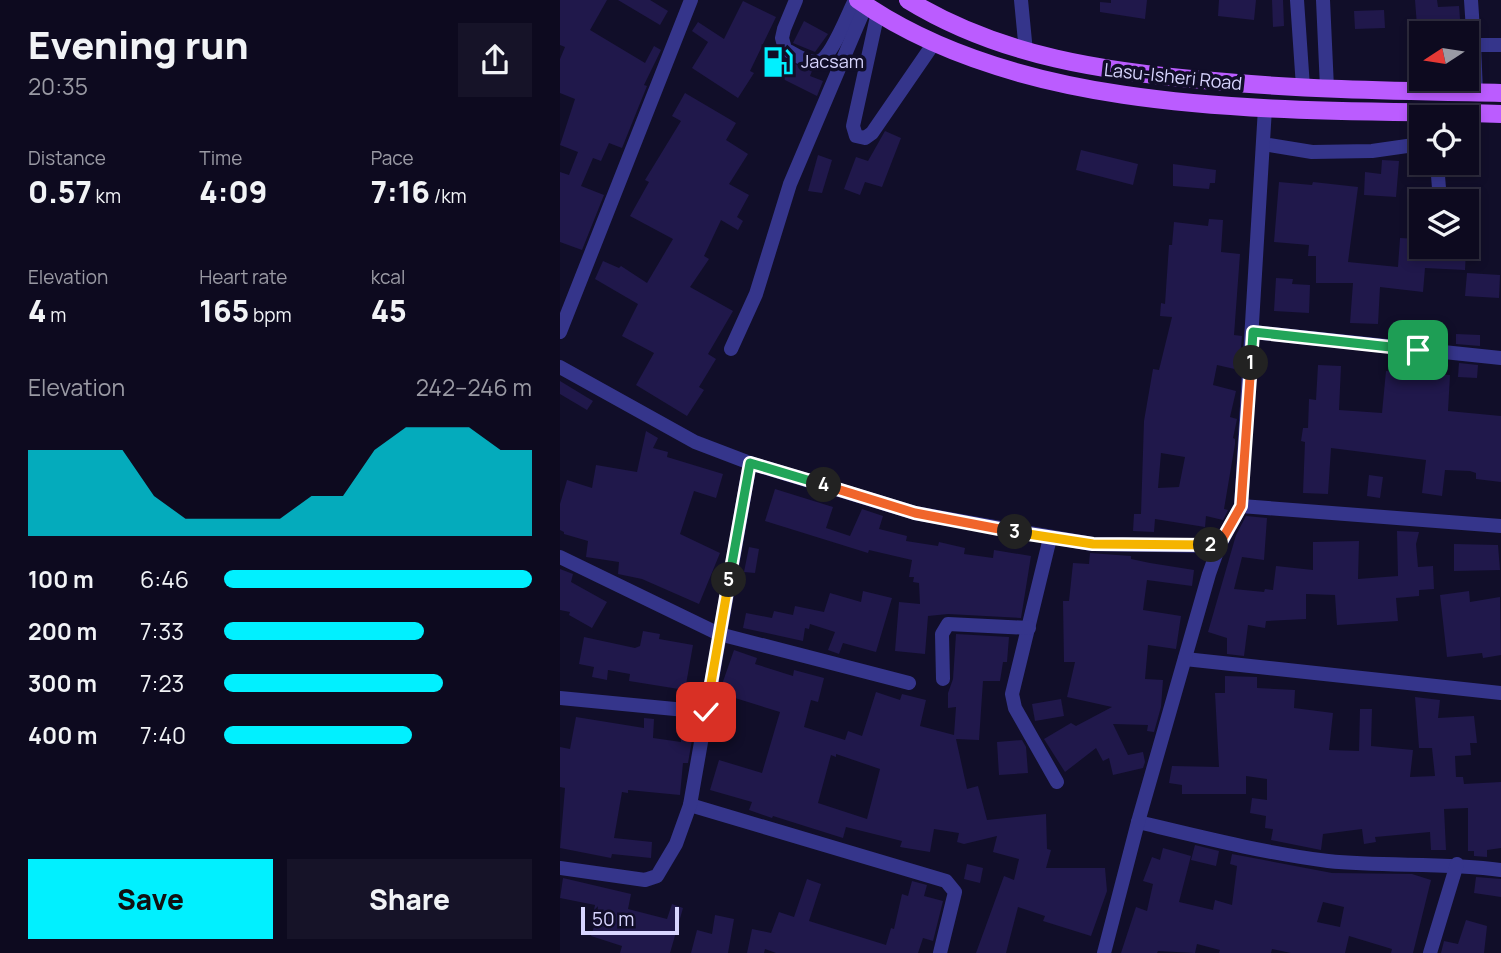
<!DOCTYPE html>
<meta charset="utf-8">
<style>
body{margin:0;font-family:Manrope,sans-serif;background:#161328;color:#f1f3f6;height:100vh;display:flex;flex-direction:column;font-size:26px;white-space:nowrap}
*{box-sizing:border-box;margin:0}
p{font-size:23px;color:#9a9aa4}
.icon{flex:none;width:38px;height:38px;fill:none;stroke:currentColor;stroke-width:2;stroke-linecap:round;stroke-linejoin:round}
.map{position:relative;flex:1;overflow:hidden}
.drawer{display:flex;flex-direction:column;background:#0d0a1f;width:560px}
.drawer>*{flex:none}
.needle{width:46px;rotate:258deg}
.buttons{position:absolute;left:849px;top:21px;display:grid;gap:14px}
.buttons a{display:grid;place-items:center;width:70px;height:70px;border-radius:0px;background:#0d0a1f;box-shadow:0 4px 10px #0003,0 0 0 2px #2d2b3d;font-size:35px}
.scale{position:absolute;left:21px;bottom:18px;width:98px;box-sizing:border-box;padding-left:7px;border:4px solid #d8d5ff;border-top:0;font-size:19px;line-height:24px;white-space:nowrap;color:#d8d5ff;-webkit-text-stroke:5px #110e29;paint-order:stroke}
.pin{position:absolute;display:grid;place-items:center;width:60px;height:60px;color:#fff;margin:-30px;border-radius:14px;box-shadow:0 4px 10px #0006}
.km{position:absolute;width:35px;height:35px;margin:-18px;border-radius:50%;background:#222;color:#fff;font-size:19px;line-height:35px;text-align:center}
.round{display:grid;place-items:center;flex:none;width:74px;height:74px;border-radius:0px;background:#161328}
.summary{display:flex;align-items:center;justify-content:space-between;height:119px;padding:0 28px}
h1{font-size:38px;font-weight:800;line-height:52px}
.metrics{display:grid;grid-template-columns:repeat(3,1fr);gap:10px;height:119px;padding:7px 28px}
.metrics div{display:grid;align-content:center}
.metrics b{font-size:30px;font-weight:800}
.metrics small{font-size:19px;font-weight:400}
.metrics p{font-size:19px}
.chart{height:196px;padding:14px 28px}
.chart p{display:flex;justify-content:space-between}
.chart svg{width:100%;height:126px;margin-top:7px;fill:#01f0ff;opacity:.7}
.action{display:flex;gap:14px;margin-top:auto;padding:14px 28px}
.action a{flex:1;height:80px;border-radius:0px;background:#01f0ff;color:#111;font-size:28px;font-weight:800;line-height:80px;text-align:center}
.action a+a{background:#161328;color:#f1f3f6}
ul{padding:0 28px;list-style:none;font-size:23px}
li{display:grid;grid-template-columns:112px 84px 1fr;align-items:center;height:52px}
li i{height:18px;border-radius:9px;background:#01f0ff}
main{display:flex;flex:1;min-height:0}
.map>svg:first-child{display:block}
.building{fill:#20184b;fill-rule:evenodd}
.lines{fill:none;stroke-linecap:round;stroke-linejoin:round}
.minor{stroke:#35358b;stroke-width:14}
.major{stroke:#bb5cff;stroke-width:18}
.split-1-casing{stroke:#fff;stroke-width:14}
.split-2-casing{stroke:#fff;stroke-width:14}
.split-3-casing{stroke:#fff;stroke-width:14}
.split-4-casing{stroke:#fff;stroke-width:14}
.split-5-casing{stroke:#fff;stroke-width:14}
.split-6-casing{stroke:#fff;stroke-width:14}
.split-1{stroke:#22a559;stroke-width:9}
.split-2{stroke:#f0652b;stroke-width:9}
.split-3{stroke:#f5b400;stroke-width:9}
.split-4{stroke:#f0652b;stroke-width:9}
.split-5{stroke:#22a559;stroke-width:9}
.split-6{stroke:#f5b400;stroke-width:9}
.labels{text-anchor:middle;stroke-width:7;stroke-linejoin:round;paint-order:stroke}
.poi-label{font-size:18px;fill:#d8d5ff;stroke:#110e29;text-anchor:start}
.street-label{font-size:18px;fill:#d8d5ff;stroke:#110e29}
</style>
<main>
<section class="drawer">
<div class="summary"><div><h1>Evening run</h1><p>20:35</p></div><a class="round"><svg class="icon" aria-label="share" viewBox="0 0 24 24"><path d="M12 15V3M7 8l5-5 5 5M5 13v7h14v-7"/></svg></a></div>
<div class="metrics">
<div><p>Distance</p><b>0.57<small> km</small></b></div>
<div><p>Time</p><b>4:09</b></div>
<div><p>Pace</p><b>7:16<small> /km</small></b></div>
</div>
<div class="metrics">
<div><p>Elevation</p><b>4<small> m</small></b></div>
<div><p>Heart rate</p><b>165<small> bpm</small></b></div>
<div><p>kcal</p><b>45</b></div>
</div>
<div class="chart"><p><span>Elevation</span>242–246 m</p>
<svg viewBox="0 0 160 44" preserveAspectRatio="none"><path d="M0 44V14L10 14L20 14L30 14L40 30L50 38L60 38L70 38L80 38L90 30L100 30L110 14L120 6L130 6L140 6L150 14L160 14V44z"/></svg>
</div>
<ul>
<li><b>100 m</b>6:46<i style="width:100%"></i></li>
<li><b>200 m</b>7:33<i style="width:65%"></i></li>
<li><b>300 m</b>7:23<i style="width:71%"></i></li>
<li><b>400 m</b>7:40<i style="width:61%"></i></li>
</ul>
<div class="action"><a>Save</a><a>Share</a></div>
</section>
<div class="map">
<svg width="941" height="953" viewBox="0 0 941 953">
<rect width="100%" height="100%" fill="#110e29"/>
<g class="building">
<path d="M 0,0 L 47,0 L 30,30 L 85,63 L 94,46 L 101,50 L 84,85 L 87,86 L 62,148 L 49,143 L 41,161 L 33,158 L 21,186 L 44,195 L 22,250 L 0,242 L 0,172 L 9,175 L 18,152 L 0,145 L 15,99 L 0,93 L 0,59 L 5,47 L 0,45 Z"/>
<path d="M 58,0 L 90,0 L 108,11 L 100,25 Z"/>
<path d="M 551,0 L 587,0 L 585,19 L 540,12 L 540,2 L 551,3 Z"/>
<path d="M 659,0 L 696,0 L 694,20 L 658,16 Z"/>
<path d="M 712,0 L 723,0 L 724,26 L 713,27 Z"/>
<path d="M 855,0 L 877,0 L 878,7 L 899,6 L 900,19 L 857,26 Z"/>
<path d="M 183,1 L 216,17 L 190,71 L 194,73 L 178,98 L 132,68 L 148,42 L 132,31 L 138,22 L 164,39 Z"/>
<path d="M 824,10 L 825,28 L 795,29 L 794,11 Z"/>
<path d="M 244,21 L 268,34 L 255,52 L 233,43 Z"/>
<path d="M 223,59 L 252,71 L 250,76 L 263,81 L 257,96 L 215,75 Z"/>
<path d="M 125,93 L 176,123 L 166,140 L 188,154 L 169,184 L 189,195 L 177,217 L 183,221 L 178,230 L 161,220 L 144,256 L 149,259 L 130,287 L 173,311 L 148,354 L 156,359 L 139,387 L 144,390 L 127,416 L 76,385 L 94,353 L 62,336 L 78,304 L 35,279 L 43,261 L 59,268 L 61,266 L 87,283 L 113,239 L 70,216 L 89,182 L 85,180 L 121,121 L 112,116 Z"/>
<path d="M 325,131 L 341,138 L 322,187 L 305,182 L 300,195 L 284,189 L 296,157 L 308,161 Z"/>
<path d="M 521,150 L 578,164 L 573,185 L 516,170 Z"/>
<path d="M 258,155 L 272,160 L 262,193 L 248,191 Z"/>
<path d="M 822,160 L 839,161 L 836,197 L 804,195 L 805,172 L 821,174 Z"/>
<path d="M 613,164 L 656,170 L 655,183 L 650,183 L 649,189 L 613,186 Z"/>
<path d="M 719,182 L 752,185 L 753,182 L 798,187 L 788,262 L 838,267 L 840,238 L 861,239 L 861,247 L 865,249 L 906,251 L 905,270 L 865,268 L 863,292 L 820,287 L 818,324 L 790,323 L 793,283 L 756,283 L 756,256 L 748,256 L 749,245 L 714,242 Z"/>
<path d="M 649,219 L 663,220 L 661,252 L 680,254 L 674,335 L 682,336 L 679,370 L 657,365 L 653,385 L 676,391 L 670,417 L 677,419 L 673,438 L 675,439 L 675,444 L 664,509 L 668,510 L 663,520 L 646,516 L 645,527 L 595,519 L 594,532 L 573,531 L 574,514 L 581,514 L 584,421 L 593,369 L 599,370 L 612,317 L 600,316 L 601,303 L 605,304 L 609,245 L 612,245 L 614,222 L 648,226 ZM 601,453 L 625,457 L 619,487 L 598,488 Z"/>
<path d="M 907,273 L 940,275 L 939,298 L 905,296 Z"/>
<path d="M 716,278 L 733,279 L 732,284 L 750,285 L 749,313 L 714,311 Z"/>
<path d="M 896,334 L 920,335 L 920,346 L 896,344 Z"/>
<path d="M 899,363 L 918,365 L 917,378 L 898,377 Z"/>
<path d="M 758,365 L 781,366 L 779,410 L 822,413 L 826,371 L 890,375 L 888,411 L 941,416 L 941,482 L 916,479 L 916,473 L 910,471 L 885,470 L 882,496 L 862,493 L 866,460 L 771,448 L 768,494 L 743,493 L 745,442 L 741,441 L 743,428 L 748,428 L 749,399 L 756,400 Z"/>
<path d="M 0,381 L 33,401 L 27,410 L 0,394 Z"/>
<path d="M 86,431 L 98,438 L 93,448 L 108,452 L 107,457 L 163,474 L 156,498 L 134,491 L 120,534 L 160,553 L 139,604 L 82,579 L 58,574 L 59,562 L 26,557 L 28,541 L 4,534 L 4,532 L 0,530 L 0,504 L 7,480 L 32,488 L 36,465 L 77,472 Z"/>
<path d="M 809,475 L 823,477 L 820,498 L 807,496 Z"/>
<path d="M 215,489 L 273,507 L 266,528 L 290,536 L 302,509 L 323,516 L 319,529 L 347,536 L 346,541 L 378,546 L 379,542 L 405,548 L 404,554 L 433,558 L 434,550 L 471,556 L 461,618 L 388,614 L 368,616 L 365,654 L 335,651 L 339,602 L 360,604 L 359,583 L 353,582 L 354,577 L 349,577 L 352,560 L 309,550 L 308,553 L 205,521 Z"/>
<path d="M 686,516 L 707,518 L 704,560 L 682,557 L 674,589 L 704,592 L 705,589 L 713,590 L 716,566 L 753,570 L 753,542 L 799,541 L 798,579 L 838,576 L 837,531 L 859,532 L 856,544 L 858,567 L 873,566 L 874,589 L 859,590 L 859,596 L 836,598 L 838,621 L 777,625 L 775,595 L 746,594 L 746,619 L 706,621 L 705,628 L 688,625 L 684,656 L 667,654 L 667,638 L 648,632 L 676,535 Z"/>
<path d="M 894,544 L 938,545 L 940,570 L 894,571 Z"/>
<path d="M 189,547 L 199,549 L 195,573 L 184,572 Z"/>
<path d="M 530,553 L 571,556 L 571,559 L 590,563 L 634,570 L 632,586 L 587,580 L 583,610 L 621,616 L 616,649 L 588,645 L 585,679 L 603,680 L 601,707 L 594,732 L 587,731 L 588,725 L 553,724 L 568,755 L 583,752 L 585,762 L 583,768 L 553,775 L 549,758 L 543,761 L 536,748 L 505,772 L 484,739 L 511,723 L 516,726 L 552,707 L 507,697 L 515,662 L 504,662 L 503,601 L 509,601 L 513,563 L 529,564 Z"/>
<path d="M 0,569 L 13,574 L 11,582 L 47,602 L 32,628 L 9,615 L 10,612 L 0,610 Z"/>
<path d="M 303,591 L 332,598 L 316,652 L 283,643 L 279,654 L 268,650 L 275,632 L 250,624 L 249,629 L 245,628 L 243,641 L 183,628 L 186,613 L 212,618 L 214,611 L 233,615 L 235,606 L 264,612 L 270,593 L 301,602 Z"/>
<path d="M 909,591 L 910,602 L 940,597 L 941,655 L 923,658 L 922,653 L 887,657 L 880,595 Z"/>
<path d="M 83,631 L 100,634 L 99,639 L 133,645 L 125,690 L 69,681 L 70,674 L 48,670 L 47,680 L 32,677 L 34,667 L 19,664 L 24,637 L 75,648 L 80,646 Z"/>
<path d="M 396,634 L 449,637 L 447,662 L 443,662 L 440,681 L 423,681 L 419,740 L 396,739 L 407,789 L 418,786 L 427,820 L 486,814 L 487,849 L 491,850 L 486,868 L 545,868 L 547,891 L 531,936 L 483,921 L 485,916 L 458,907 L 446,953 L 416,953 L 444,876 L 454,880 L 459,859 L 433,852 L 437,836 L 404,844 L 397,842 L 399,833 L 374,829 L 370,852 L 340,847 L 342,841 L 286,827 L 283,838 L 213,816 L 212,818 L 189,810 L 192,802 L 150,790 L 159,760 L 202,773 L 220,712 L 159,693 L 174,650 L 197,658 L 195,664 L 233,676 L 234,670 L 264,678 L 258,702 L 251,700 L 244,727 L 285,740 L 288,731 L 302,736 L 316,692 L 340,700 L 342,694 L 366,700 L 360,726 L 394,735 L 396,707 L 388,708 L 388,693 L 393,679 ZM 276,754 L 320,769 L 307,819 L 258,803 L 271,755 L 276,757 Z"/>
<path d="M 665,676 L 697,677 L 697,688 L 735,690 L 734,708 L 773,713 L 769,750 L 799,751 L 800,709 L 812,709 L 811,746 L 853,750 L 850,777 L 875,776 L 872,748 L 859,748 L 855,697 L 880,700 L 878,718 L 914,716 L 917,743 L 910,743 L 911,755 L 895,756 L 896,777 L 903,777 L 904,784 L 941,782 L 941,848 L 927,850 L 927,857 L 914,856 L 914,851 L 908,851 L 908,808 L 884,809 L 886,850 L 871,850 L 870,832 L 815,837 L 816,842 L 804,844 L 802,829 L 763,834 L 761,850 L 711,840 L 713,829 L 705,828 L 706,816 L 690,813 L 692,798 L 707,800 L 707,779 L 686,776 L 686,794 L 622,794 L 622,785 L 609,783 L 612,766 L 659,767 L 655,693 L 665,693 Z"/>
<path d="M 501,699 L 504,716 L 475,721 L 472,704 Z"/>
<path d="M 16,717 L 84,728 L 84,718 L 94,719 L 93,738 L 121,742 L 121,738 L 132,740 L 128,763 L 123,763 L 120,795 L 68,790 L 68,793 L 62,792 L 54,838 L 92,842 L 91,858 L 52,854 L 51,858 L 0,848 L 5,788 L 0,787 L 0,747 L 10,749 Z"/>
<path d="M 462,740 L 466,747 L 468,773 L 439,775 L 437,742 Z"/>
<path d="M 635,845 L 659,851 L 656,866 L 631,860 Z"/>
<path d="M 603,848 L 631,856 L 619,902 L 653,910 L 655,900 L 672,905 L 677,866 L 670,864 L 672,854 L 772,873 L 852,874 L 871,880 L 853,953 L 831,953 L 832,949 L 789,936 L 785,953 L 731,953 L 712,949 L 711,953 L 659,953 L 660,950 L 637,944 L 635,953 L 598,951 L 597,953 L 561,953 L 576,907 L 587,911 L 593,884 L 583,881 L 592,857 L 600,860 ZM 763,902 L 784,907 L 780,927 L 757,922 Z"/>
<path d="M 407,864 L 423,868 L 420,883 L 404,879 Z"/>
<path d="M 916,877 L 941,879 L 941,897 L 914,893 Z"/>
<path d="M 3,878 L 71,894 L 68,909 L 107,919 L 112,904 L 123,908 L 110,953 L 60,953 L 62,946 L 31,936 L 39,911 L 34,910 L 35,905 L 0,898 Z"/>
<path d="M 247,879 L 261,884 L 249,921 L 326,945 L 331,928 L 334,929 L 342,894 L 348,896 L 352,881 L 367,885 L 364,896 L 383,901 L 373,941 L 363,938 L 358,953 L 216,953 L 205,949 L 204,953 L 187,953 L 192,929 L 211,933 L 219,912 L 234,917 Z"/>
<path d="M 155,915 L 174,919 L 168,953 L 131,953 L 137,930 L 152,934 Z"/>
<path d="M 906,920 L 927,926 L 924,953 L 881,953 L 884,941 L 898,944 Z"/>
</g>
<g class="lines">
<g class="minor">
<path d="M 236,0 L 224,29 L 222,38 L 225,49 C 234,54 247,63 257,62 C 271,60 288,13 295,0"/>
<path d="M 461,0 L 466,52"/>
<path d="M 737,0 L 743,87"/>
<path d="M 763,0 L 767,88"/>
<path d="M 911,0 L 914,45"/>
<path d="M 318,12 L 293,126 L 296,136 L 305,138 L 312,133 L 374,43"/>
<path d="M 916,92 L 914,45 L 941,45"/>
<path d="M 703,144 L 752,152 L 812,151 L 861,144"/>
<path d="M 877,163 L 880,201"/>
<path d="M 0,332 L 131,0"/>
<path d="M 693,332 L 941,358"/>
<path d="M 171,349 L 196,294 L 230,184 L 306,5"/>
<path d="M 0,367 L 135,442 L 190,463 L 355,513 L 532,544 L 659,546"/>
<path d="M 681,506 L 941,526"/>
<path d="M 490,538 L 452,694 L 455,708 L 497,782"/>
<path d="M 0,557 L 159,634 L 349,683"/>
<path d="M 625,659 L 941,693"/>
<path d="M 383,679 L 382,634 L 388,624 L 469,628"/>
<path d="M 0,698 L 146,712"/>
<path d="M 130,805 L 386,881 L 395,892 L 380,953"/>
<path d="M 578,822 C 641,837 704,853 768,861 C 826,867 884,862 941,870"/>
<path d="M 0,868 L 85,880 L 97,876 L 116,844 L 130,805 L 190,463"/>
<path d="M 544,953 L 578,822 L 649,574 L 659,546 L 681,506 L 705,108"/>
<path d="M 870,953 L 897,864"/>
</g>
<g class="major">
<path d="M 298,0 C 472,122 737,108 941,114"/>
<path d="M 348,0 C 441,57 547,72 654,81 C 749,90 845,91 941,93"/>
</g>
</g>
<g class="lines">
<defs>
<path id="split-1" d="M 691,363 L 693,332 L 858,350"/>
<path id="split-2" d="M 651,545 L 659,545 L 681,506 L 691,363"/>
<path id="split-3" d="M 455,532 L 533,544 L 651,545"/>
<path id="split-4" d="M 264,485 L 355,513 L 455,532"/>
<path id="split-5" d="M 169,580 L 190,463 L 264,485"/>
<path id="split-6" d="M 146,712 L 169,580"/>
</defs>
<use href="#split-1" class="split-1-casing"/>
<use href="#split-2" class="split-2-casing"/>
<use href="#split-3" class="split-3-casing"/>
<use href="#split-4" class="split-4-casing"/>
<use href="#split-5" class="split-5-casing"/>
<use href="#split-6" class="split-6-casing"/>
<use href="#split-1" class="split-1"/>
<use href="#split-2" class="split-2"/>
<use href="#split-3" class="split-3"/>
<use href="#split-4" class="split-4"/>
<use href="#split-5" class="split-5"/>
<use href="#split-6" class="split-6"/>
</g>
<defs>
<symbol id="fuel-bare" viewBox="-9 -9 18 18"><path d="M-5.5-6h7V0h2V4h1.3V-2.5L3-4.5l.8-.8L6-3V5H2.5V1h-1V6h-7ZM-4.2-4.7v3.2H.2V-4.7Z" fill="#01f0ff" stroke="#110e29" stroke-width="2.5" paint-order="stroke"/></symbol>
</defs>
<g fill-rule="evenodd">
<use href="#fuel-bare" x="196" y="40" width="44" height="44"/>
</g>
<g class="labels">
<g class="poi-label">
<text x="241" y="68">Jacsam</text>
</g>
<g class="street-label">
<text transform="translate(613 77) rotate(6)" y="6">Lasu-Isheri Road</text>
</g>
</g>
</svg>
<div class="buttons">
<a><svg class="needle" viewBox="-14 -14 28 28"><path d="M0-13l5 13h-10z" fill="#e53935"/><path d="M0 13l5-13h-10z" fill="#9a9aa4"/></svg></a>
<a><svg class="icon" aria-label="locate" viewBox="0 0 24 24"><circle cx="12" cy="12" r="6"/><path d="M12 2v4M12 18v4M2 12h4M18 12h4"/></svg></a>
<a><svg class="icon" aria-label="layers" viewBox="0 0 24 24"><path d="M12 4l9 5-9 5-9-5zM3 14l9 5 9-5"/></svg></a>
</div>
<div class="scale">50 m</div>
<div class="pin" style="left:858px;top:350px;background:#1e9e55"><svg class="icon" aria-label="arrive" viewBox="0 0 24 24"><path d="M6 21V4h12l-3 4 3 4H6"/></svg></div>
<div class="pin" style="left:146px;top:712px;background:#d93025"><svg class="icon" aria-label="check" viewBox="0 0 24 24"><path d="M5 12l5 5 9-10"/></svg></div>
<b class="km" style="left:691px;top:363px">1</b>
<b class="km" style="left:651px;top:545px">2</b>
<b class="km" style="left:455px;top:532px">3</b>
<b class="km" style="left:264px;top:485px">4</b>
<b class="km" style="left:169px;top:580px">5</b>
</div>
</main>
